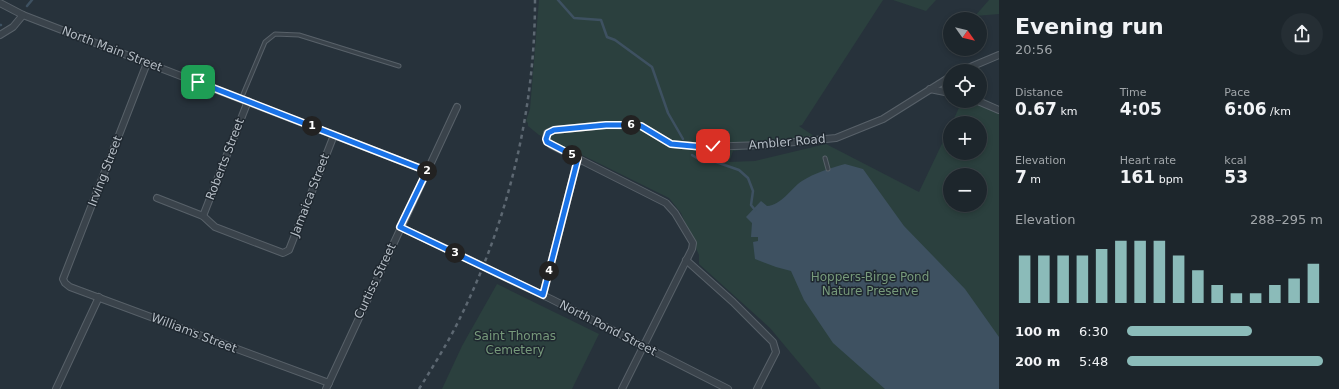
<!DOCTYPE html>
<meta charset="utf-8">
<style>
body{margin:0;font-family:"DejaVu Sans",sans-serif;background:#252e34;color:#f1f3f6;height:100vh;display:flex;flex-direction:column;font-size:15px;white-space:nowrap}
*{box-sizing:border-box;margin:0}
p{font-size:13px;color:#a0a5a9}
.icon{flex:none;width:22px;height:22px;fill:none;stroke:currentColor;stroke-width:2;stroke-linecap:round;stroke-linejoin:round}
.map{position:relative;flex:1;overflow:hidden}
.panel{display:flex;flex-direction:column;background:#1d262c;width:340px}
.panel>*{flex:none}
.needle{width:26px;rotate:124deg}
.buttons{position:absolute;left:943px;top:12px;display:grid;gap:8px}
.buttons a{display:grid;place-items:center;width:44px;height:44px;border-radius:50%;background:#1d262c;box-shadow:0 2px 6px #0003,0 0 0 1px #3b4348;font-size:20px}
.pin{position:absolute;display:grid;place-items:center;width:34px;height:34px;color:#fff;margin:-17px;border-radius:8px;box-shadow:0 2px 6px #0006}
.km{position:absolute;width:20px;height:20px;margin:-10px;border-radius:50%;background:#222;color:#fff;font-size:11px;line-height:20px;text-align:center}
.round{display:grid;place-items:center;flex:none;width:42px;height:42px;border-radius:21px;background:#252e34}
.overview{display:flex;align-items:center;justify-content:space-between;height:68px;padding:0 16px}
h1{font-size:22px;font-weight:700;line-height:30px}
.figures{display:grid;grid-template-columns:repeat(3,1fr);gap:6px;height:68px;padding:4px 16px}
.figures div{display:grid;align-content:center}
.figures b{font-size:17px;font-weight:700}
.figures small{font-size:11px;font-weight:400}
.figures p{font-size:11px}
.chart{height:112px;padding:8px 16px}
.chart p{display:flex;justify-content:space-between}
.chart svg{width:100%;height:72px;margin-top:4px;stroke:#8bbbb9;stroke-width:6}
ul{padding:0 16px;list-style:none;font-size:13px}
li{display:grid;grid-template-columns:64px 48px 1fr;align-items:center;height:30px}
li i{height:10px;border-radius:5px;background:#8bbbb9}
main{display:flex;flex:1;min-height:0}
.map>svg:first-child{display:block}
.green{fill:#2b403e;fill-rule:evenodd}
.water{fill:#3e5161}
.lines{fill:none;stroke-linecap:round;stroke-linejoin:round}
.stream{stroke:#3e5161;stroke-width:2.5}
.lane-casing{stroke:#586169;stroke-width:5}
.street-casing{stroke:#586169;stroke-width:8}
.lane{stroke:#3a434b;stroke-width:3}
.street{stroke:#3a434b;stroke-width:6}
.rail{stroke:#5d6872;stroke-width:2.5;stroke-dasharray:4 4;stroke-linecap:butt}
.street-bridge-casing{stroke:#586169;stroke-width:8;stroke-linecap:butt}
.street-bridge{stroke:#3a434b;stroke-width:6}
.route-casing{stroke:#fff;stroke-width:8}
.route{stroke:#1a73e8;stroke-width:5}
.labels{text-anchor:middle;stroke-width:3;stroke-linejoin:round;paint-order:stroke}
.street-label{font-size:12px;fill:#b6bec6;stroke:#1f2830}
.park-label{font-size:12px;fill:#779a7b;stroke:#1f2830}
</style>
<main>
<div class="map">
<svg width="999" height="389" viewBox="0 0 999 389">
<rect width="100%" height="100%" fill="#27323b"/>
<g class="green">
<path d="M 539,0 L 883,0 L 802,125 L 799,126 L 817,138 L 733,151 L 729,162 L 755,161 L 826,144 L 919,192 L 950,127 L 950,153 L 980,153 L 980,123 L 952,123 L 962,101 L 970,104 L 972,101 L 980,101 L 999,111 L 999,389 L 821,389 L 770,328 L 699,264 L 699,255 L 681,213 L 669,198 L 580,154 L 554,144 L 558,143 L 539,135 L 528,126 L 528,123 L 526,121 L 530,109 ZM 950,175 L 980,175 L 980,205 L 950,205 Z"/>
<path d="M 893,0 L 936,0 L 926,11 Z"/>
<path d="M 989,0 L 999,0 L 999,14 L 975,16 Z"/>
<path d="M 497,284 L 599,334 L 572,389 L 442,389 L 462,346 Z"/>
</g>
<path class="water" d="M 845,164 L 863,169 L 904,226 L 965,289 L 999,337 L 999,389 L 885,389 L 833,343 L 804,300 L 791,271 L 776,267 L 755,259 L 753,242 L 758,241 L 758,237 L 751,237 L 752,223 L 746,217 L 761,201 L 767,206 C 782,205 790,189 802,181 C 814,173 831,168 845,164 Z"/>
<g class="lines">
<g class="stream">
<path d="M 558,0 L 574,18 L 601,20 L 607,37 L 615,40 L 652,67 L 668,113 L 683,139"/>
<path d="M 27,6 L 32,0"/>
<path d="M 0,25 L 1,25"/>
<path d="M 692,155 L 703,162 L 716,162 L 739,170 L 748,178 L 753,191 L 751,205 L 755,210"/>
</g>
<defs>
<g id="lane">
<path d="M 241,99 L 265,42 L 275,34 L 299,35 L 399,66"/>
<path d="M 825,158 L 828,169"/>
</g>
<g id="street">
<path d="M 0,3 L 23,15 L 427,171"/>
<path d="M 0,35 L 13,27 L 23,15"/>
<path d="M 147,63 L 63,279 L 65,283 L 70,287 L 329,383"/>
<path d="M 961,71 L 999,55"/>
<path d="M 930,89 L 950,93"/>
<path d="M 978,101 L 999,110"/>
<path d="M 157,198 L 203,216 L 215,227 L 283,253 L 289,250 L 334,135"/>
<path d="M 203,216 L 248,101"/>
<path d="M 400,227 L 464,257"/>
<path d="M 686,260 L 733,302 L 773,342 L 776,352 L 757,389"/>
<path d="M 498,274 L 551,299 L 728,389"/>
<path d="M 543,295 L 578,158"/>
<path d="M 56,389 L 99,297"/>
<path d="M 326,389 L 457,107"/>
<path d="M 622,389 L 692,249 L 693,243 L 675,213 L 666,203 L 551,145 L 546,139 L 547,133 L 554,130 L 606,125 L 641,126 L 671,144 L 703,147 L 764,145 L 836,138 L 883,119 L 950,77"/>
</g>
</defs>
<use href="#lane" class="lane-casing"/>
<use href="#street" class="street-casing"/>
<use href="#lane" class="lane"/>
<use href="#street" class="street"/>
<path class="rail" d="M 419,389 C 434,365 449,341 461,316 C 509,218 535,109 535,0"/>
<defs>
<path id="street-bridge" d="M 464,257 L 498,274"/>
</defs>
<use href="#street-bridge" class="street-bridge-casing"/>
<use href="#street-bridge" class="street-bridge"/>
</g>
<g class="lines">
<defs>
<path id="route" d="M 198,82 L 427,171 L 400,227 L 543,295 L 578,158 L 547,142 L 546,139 L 548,133 L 554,130 L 606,125 L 629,125 L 641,126 L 671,144 L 703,147 L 713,146"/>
</defs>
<use href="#route" class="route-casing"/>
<use href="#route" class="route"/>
</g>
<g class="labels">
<g class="street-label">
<text transform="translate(112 49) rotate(21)" y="4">North Main Street</text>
<text transform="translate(787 142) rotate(-5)" y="4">Ambler Road</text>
<text transform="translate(225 159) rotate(-69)" y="4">Roberts Street</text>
<text transform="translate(105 171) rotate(-69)" y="4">Irving Street</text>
<text transform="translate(310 195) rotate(-69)" y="4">Jamaica Street</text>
<text transform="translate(375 281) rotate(-65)" y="4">Curtiss Street</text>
<text transform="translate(608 328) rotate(27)" y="4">North Pond Street</text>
<text transform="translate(194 333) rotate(21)" y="4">Williams Street</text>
</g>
<g class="park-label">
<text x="870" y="281">Hoppers-Birge Pond<tspan x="870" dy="14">Nature Preserve</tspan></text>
<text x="515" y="340">Saint Thomas<tspan x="515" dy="14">Cemetery</tspan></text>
</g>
</g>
</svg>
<div class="buttons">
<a><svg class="needle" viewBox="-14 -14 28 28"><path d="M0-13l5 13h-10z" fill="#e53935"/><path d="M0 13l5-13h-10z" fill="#a0a5a9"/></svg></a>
<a><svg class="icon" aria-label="locate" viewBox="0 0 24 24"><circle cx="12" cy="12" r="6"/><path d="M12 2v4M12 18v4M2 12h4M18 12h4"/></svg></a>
<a>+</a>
<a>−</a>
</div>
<div class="pin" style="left:198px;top:82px;background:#1e9e55"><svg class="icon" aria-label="arrive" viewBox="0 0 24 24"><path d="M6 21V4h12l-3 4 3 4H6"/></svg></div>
<div class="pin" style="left:713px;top:146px;background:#d93025"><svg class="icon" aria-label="check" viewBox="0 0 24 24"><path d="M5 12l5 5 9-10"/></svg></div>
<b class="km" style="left:312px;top:126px">1</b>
<b class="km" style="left:427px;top:171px">2</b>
<b class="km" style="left:455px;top:253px">3</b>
<b class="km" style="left:549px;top:271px">4</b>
<b class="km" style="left:572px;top:155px">5</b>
<b class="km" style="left:631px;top:125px">6</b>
</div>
<section class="panel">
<div class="overview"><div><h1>Evening run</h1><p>20:56</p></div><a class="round"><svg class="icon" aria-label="share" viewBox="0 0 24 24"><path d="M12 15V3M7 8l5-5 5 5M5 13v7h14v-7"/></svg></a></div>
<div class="figures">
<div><p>Distance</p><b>0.67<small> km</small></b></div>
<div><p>Time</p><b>4:05</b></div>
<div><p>Pace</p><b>6:06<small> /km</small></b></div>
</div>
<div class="figures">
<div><p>Elevation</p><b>7<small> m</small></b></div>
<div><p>Heart rate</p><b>161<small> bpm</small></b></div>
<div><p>kcal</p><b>53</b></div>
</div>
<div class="chart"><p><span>Elevation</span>288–295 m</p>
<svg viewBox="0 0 160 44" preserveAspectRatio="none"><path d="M5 44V15M15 44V15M25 44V15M35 44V15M45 44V11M55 44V6M65 44V6M75 44V6M85 44V15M95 44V24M105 44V33M115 44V38M125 44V38M135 44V33M145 44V29M155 44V20"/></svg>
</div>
<ul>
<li><b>100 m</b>6:30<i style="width:64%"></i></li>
<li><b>200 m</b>5:48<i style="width:100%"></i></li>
</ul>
</section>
</main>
